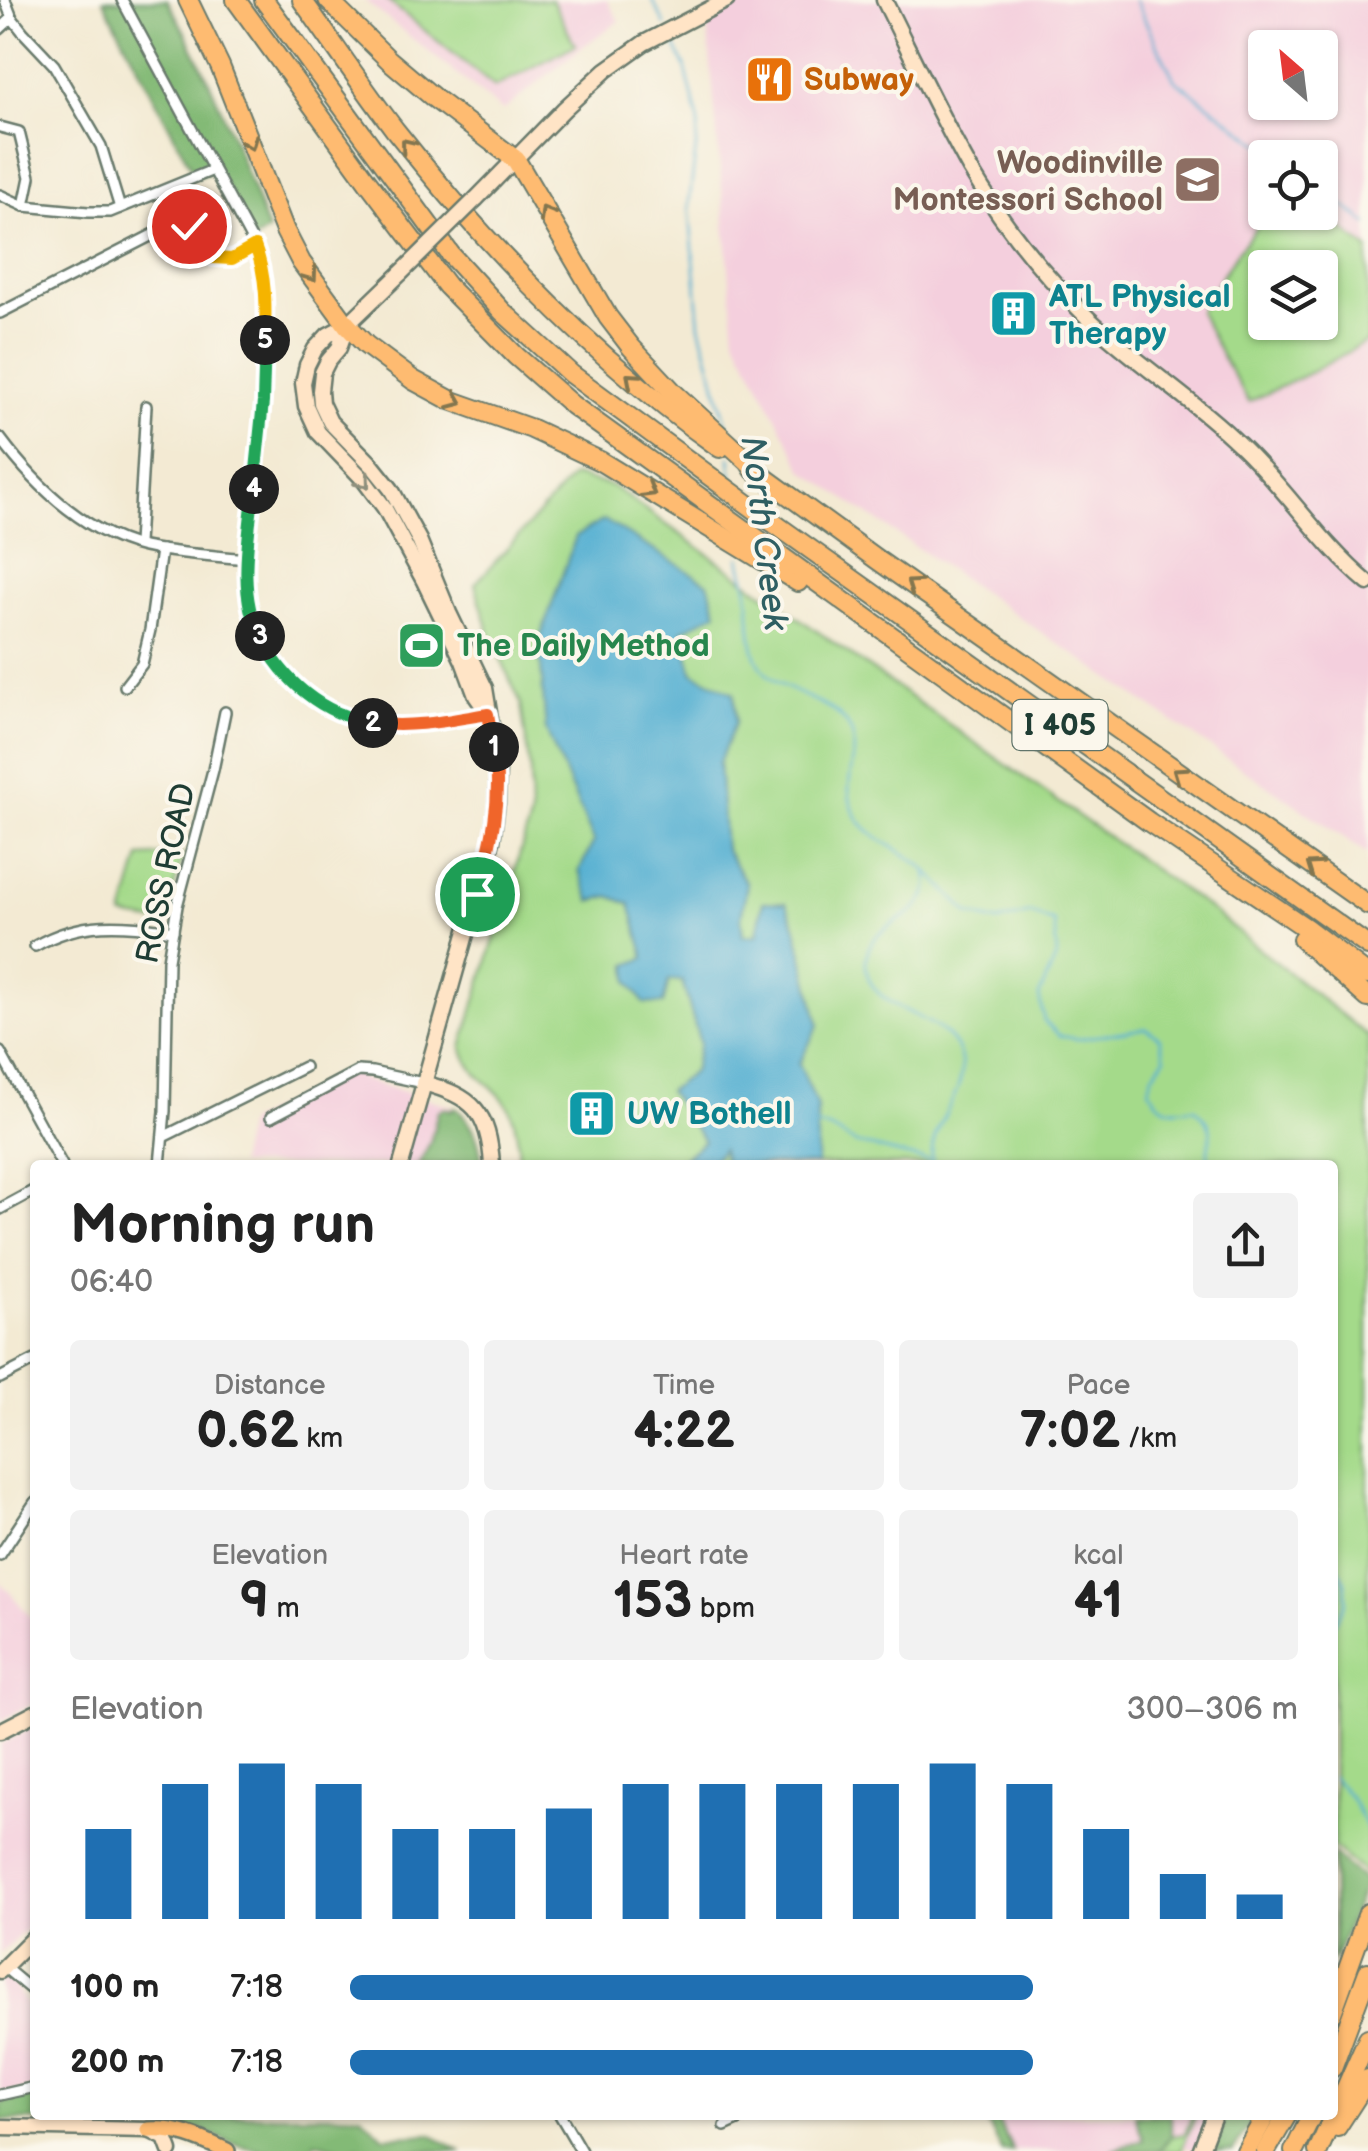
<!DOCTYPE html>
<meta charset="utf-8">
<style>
body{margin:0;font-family:"Balsamiq Sans",sans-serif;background:#f2f2f2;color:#222;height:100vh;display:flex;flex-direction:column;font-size:38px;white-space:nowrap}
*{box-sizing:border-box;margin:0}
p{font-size:32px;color:#767676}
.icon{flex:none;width:55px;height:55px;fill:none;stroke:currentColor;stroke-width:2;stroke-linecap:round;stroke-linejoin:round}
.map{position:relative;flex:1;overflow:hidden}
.side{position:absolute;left:30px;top:1160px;width:1308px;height:960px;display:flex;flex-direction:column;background:#fff;border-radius:10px;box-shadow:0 2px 8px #0004}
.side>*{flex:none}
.needle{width:65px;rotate:332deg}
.buttons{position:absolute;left:1248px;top:30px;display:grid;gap:20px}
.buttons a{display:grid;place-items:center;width:90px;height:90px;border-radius:10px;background:#fff;box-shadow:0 2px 8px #0004;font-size:50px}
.pin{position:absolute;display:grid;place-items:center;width:85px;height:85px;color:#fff;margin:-42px;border:5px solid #fff;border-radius:50%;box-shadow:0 2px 10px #0007}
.km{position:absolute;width:50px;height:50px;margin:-25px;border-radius:50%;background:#222;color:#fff;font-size:28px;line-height:50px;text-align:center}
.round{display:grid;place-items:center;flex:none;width:105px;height:105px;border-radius:10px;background:#f2f2f2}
.summary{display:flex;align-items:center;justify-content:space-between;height:170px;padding:0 40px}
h1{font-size:55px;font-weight:600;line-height:75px}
.metrics{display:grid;grid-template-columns:repeat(3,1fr);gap:15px;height:170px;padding:10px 40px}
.metrics div{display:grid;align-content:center;border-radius:10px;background:#f2f2f2;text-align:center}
.metrics b{font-size:50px;font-weight:600}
.metrics small{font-size:28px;font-weight:400}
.metrics p{font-size:28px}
.chart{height:280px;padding:20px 40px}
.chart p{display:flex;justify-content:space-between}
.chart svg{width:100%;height:180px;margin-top:10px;stroke:#1f6fb2;stroke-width:6}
ul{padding:0 40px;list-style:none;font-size:32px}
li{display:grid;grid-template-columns:160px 120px 1fr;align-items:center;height:75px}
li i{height:25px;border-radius:12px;background:#1f6fb2}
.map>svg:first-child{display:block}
.built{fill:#f4cfdd;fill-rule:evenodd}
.green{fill:#a4da8a;stroke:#628c5f;stroke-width:2.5;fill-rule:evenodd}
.forest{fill:#83ba76;stroke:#517c55;stroke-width:2.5}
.water{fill:#53afd1;stroke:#397682;stroke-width:2.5}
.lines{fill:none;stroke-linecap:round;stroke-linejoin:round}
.stream{stroke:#53afd1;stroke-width:2.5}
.street-casing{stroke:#697a6c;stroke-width:14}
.secondary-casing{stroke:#697a6c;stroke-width:19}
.primary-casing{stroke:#697a6c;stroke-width:20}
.highway-casing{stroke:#697a6c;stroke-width:22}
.street{stroke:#fff;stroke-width:9}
.secondary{stroke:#ffe4c6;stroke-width:14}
.primary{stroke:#febb71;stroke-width:15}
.highway{stroke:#febb71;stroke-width:18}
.secondary-bridge-casing{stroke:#697a6c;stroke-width:19;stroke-linecap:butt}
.secondary-bridge{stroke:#ffe4c6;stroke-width:14}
.oneway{stroke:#83764f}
.oneway2{stroke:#8f907d}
.split-1-casing{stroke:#fff;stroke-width:20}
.split-2-casing{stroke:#fff;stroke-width:20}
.split-3-casing{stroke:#fff;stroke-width:20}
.split-4-casing{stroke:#fff;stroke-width:20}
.split-5-casing{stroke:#fff;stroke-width:20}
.split-6-casing{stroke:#fff;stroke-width:20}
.split-7-casing{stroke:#fff;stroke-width:20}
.split-1{stroke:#f0652b;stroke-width:12}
.split-2{stroke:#f0652b;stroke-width:12}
.split-3{stroke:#22a559;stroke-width:12}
.split-4{stroke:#22a559;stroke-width:12}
.split-5{stroke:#22a559;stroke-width:12}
.split-6{stroke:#f5b400;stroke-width:12}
.split-7{stroke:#f5b400;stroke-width:12}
.labels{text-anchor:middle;stroke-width:8;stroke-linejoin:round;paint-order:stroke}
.shield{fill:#fbf7ec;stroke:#61756b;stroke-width:2.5}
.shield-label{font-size:30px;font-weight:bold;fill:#1f3d34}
.food-label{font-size:32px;font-weight:bold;fill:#c56008;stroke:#fbf7ec;text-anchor:start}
.education-label{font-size:32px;font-weight:bold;fill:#785e54;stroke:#fbf7ec;text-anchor:end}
.culture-label{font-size:32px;font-weight:bold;fill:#0d838f;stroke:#fbf7ec;text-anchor:start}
.leisure-label{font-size:32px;font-weight:bold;fill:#27864d;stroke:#fbf7ec;text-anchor:start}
.street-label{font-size:32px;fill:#1f3d34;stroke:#fbf7ec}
.water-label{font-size:35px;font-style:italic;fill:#2f5f63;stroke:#fbf7ec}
</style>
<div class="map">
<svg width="1368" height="2151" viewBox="0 0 1368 2151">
<rect width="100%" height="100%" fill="#fbf7ec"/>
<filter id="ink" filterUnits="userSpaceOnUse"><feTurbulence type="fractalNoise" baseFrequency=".01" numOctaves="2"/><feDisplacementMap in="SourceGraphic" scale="20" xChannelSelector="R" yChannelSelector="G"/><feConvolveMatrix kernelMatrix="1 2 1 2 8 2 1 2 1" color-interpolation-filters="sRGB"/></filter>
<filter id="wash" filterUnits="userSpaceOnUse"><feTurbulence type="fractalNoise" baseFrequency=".0048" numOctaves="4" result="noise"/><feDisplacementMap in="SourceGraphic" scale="40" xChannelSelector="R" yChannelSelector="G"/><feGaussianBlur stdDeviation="2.25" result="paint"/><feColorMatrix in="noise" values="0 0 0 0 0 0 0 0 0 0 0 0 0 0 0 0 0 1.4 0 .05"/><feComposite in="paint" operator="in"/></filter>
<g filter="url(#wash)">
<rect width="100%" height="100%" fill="#f3ead3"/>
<g class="built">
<path d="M 364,0 L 607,0 L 619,21 L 581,48 L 503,111 Z"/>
<path d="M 727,0 L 1368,0 L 1368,854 L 804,471 L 735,337 L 706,11 ZM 1265,48 L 1320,48 L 1320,102 L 1265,102 ZM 1265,158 L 1320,158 L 1320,212 L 1265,212 ZM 1265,268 L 1320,268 L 1320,322 L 1265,322 Z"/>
<path d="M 355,1067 L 361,1079 L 455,1107 L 464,1114 L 473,1128 L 478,1139 L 482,1165 L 238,1165 L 247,1123 Z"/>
<path d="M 0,1581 L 35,1622 L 35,1703 L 0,1721 Z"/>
<path d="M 35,1726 L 35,1921 L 0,1954 L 0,1745 Z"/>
<path d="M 4,1967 L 35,2020 L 35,2087 L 0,2095 L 0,1971 Z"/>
<path d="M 983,2115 L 1256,2115 L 1233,2151 L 1199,2151 L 1184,2147 L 1181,2151 L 1002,2151 Z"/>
</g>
<g class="green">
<path d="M 387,0 L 552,0 L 575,45 L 495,87 Z"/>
<path d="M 1320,211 L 1368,249 L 1368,341 L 1312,372 L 1249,402 L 1222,357 L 1199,311 L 1236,254 L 1268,213 ZM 1265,268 L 1320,268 L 1320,322 L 1265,322 Z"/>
<path d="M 573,476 L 612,486 L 1207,907 L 1368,1036 L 1368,1876 L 1333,1847 L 1332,1165 L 519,1165 C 519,1145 517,1120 506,1103 C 489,1079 473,1081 462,1047 L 531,816 L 530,771 L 521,704 L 491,637 L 475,584 Z"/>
<path d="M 183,854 L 167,915 L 156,922 L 123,916 L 140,857 Z"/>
<path d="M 1192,2115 L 1196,2115 L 1181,2151 L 1159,2151 L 1171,2136 L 1185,2134 Z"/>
</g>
<g class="forest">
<path d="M 103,0 L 167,0 C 210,73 239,152 268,231 L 252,241 L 214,171 L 196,177 Z"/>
<path d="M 455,1107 C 474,1122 480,1141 482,1165 L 418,1165 L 430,1143 L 438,1111 L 444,1108 L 452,1110 Z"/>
<path d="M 1333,1854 L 1366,1882 L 1333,1962 Z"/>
<path d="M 35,2095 L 35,2115 L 361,2115 L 384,2137 L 431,2134 L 460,2151 L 365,2151 L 358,2147 L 348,2151 L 315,2142 L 310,2151 L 261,2151 L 231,2143 L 200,2129 L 198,2132 L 171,2123 L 0,2120 L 0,2103 Z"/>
<path d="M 983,2115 L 995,2115 L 1013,2151 L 1002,2151 Z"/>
<path d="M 1135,2115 L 1171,2115 L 1171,2136 L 1159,2151 L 1111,2151 L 1143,2139 Z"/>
<path d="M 1224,2115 L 1256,2115 L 1233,2151 L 1213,2151 L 1221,2134 Z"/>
</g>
<path class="water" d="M 604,520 L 708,583 L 717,612 L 682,631 L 693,673 L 734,693 L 736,721 L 719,762 L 725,849 L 747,884 L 741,918 L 743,936 L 757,935 L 763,902 L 786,903 L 796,928 L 819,1024 L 799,1064 L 817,1105 L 817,1165 L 725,1165 L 722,1150 L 709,1165 L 676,1165 L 704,1141 L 668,1091 L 693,1072 L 700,1043 L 682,981 L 669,980 L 663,1004 L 644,1003 L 629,982 L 628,965 L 645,958 L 630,904 L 609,896 L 591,901 L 579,871 L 594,841 L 546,730 L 539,641 L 576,536 Z"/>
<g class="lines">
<g class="stream">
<path d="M 652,0 L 665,25"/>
<path d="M 1135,0 L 1174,79 L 1279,158"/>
<path d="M 671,37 L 685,66 L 699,123 L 689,204 L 700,326 L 728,429"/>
<path d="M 1320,188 L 1368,224"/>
<path d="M 730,457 L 733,484"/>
<path d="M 740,557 C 741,567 745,576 747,587 C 753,616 745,652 768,675 C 791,697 837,700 851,731 C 859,751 848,772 849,792 C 852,837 901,845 927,871 C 927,876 929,882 928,887 C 921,923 868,921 866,961 C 864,1012 937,1010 957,1048 C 978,1089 923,1125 933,1165"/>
<path d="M 928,872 L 969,914 L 998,922 L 1030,913 L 1054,922 L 1057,955 L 1039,996 L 1044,1021 L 1060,1036 L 1078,1039 L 1146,1028 L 1160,1038 L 1165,1058 L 1152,1076 L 1149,1089 C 1162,1112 1170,1110 1195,1108 C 1225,1135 1201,1139 1210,1165"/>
<path d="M 817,1126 L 829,1128 L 855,1143 L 929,1161"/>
<path d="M 1332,1554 L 1345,1583 L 1346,1601 L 1332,1628"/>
<path d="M 1332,1777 L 1351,1798 L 1368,1830"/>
</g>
</g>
</g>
<g filter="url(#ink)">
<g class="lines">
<defs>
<g id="street">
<path d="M 5,0 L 12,18 L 23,32 L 54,65 L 101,146 L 120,208"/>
<path d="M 122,0 L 257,250 C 267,283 266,314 265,348 C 263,399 258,449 253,500 C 248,540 243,581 253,621 C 261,652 286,681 312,698 C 334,712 356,723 382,725 C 417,727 454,719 488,714"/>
<path d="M 0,29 L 12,18"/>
<path d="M 0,127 L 19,132 L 30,177 L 24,206"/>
<path d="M 0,195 L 24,206 L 88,212 L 110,212 L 213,170"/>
<path d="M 0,313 L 162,230 C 198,219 193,235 213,258 L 232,259 L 255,247"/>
<path d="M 0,438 C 37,488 91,539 154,549 C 185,554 217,556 247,559"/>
<path d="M 138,544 L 146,406"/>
<path d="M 125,686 L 142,664 L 150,630 L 161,550"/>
<path d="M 35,946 C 82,919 121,924 173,931"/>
<path d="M 0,1052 L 62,1165"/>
<path d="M 271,1117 L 358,1071 L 372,1072 L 423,1083"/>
<path d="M 163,1137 L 304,1067"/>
<path d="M 160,1165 L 165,1111 L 168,960 L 177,906 L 213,770 L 225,712"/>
<path d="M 0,1209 L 35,1190"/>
<path d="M 0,1378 L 35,1360"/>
<path d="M 0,1555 L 35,1502"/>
<path d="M 4,1967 L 35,1993"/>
<path d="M 0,2095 L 35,2087"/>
<path d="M 560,2115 L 581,2151"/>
<path d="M 725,2126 L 749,2115"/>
</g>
<g id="secondary">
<path d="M 884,0 C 912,56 939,114 970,169 C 1002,223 1043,274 1088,318 C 1135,363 1192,398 1239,444 C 1285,487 1319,542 1368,583"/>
<path d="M 476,199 L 564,109 L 606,70 L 644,43 L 727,0"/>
<path d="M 401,273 L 347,325 L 328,335 L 315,349 L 307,365 L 303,383 L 306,406 L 318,432 L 363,479 L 384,507 L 424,581 L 463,661 L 476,696 L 485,709"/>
<path d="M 347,325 L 339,348 L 328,361 L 322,373 L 320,391 L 321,403 L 330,422 L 371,464 L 391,489 L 419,540 L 449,613 L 485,688 L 498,767 L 497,802 L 492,842 L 401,1165"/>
<path d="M 423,1083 C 473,1096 489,1112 492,1165"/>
<path d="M 0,1731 L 35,1713"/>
<path d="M 0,1971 L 35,1936"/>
<path d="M 0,2127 L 149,2130 L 165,2138 L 170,2151"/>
<path d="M 1200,2151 L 1214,2115"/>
</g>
<path id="primary" d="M 149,2130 C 179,2128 201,2139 227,2151"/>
<g id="highway">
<path d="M 188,0 L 220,66 L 285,231 L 301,262 L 347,325 L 366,345 L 413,380 L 450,400 L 532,429 L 600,461 L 798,582"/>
<path d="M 236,0 L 368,182 L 447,286 L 516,356 L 572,405 L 1149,822 L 1306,928 L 1368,975"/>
<path d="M 264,0 L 451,255 L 502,311 L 571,374 L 768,519 L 1368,946"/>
<path d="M 302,0 C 333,43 363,88 395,130 C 488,248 597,361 720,448"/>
<path d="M 328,0 L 389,60 L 434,98 L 516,160 L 608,317 L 631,347 L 675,394 L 749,462 L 754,470 L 879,561 L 1368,905"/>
<path d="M 1302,939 L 1368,998"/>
<path d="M 1332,2013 L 1368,1913"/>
<path d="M 1332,2068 L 1368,1972"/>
<path d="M 1337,2127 L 1368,2079"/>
<path d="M 1246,2151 L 1266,2115"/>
<path d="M 1266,2151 L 1287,2115"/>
<path d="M 1294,2151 L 1312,2115"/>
<path d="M 1318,2151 L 1368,2038"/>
</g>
</defs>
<use href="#street" class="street-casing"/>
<use href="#secondary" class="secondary-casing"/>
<use href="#primary" class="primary-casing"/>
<use href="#highway" class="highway-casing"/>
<use href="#street" class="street"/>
<use href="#secondary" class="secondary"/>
<use href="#primary" class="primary"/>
<use href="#highway" class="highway"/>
<defs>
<path id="secondary-bridge" d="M 401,273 L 476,199"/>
</defs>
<use href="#secondary-bridge" class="secondary-bridge-casing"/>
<use href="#secondary-bridge" class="secondary-bridge"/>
</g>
<defs><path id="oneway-chevron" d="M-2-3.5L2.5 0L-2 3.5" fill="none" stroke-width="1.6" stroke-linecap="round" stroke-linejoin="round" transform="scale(2.5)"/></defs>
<g class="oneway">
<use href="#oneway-chevron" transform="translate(250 143) rotate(69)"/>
<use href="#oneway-chevron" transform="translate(407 145) rotate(-129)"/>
<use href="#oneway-chevron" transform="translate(546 213) rotate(-120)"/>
<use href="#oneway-chevron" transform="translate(311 275) rotate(54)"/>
<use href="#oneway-chevron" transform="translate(632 379) rotate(-139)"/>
<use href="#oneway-chevron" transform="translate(456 401) rotate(23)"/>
<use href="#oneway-chevron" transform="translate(649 491) rotate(31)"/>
<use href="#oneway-chevron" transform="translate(913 585) rotate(-145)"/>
<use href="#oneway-chevron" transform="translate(1179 773) rotate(-145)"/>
<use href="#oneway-chevron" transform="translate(1313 867) rotate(-145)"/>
</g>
<use class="oneway2" href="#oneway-chevron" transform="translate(364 482) rotate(50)"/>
</g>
<g class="lines" filter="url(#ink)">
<defs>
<path id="split-1" d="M 477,894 C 491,845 503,798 494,747"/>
<path id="split-2" d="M 373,723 C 410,729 451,720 488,714 L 494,747"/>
<path id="split-3" d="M 260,636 C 283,681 322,715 373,723"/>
<path id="split-4" d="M 254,489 C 249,535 237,593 260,636"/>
<path id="split-5" d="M 254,489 L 263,402 L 265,340"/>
<path id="split-6" d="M 207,251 L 213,258 L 232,259 L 255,246 C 267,277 266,308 265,340"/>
<path id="split-7" d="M 189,226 L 196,231 L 207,251"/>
</defs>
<use href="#split-1" class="split-1-casing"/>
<use href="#split-2" class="split-2-casing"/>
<use href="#split-3" class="split-3-casing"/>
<use href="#split-4" class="split-4-casing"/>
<use href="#split-5" class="split-5-casing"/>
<use href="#split-6" class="split-6-casing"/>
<use href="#split-7" class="split-7-casing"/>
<use href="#split-1" class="split-1"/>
<use href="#split-2" class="split-2"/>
<use href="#split-3" class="split-3"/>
<use href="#split-4" class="split-4"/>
<use href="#split-5" class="split-5"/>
<use href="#split-6" class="split-6"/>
<use href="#split-7" class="split-7"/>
</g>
<defs>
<symbol id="restaurant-square" viewBox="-11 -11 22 22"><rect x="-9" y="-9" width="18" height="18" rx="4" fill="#e8710a" stroke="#fbf7ec"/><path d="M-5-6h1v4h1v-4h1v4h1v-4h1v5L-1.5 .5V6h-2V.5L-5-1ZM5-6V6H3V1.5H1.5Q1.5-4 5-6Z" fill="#fff"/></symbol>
<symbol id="school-square" viewBox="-11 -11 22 22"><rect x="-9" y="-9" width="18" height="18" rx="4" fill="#8d6e63" stroke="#fbf7ec"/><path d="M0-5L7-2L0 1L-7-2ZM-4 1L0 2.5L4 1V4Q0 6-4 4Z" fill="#fff"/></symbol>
<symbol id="building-square" viewBox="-11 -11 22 22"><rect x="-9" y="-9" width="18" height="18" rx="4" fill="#0f9aa8" stroke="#fbf7ec"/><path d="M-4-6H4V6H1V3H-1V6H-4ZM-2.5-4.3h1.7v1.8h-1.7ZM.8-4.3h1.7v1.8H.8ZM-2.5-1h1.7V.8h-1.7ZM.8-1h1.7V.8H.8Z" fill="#fff"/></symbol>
<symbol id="stadium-square" viewBox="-11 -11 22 22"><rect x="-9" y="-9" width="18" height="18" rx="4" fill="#2e9e5b" stroke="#fbf7ec"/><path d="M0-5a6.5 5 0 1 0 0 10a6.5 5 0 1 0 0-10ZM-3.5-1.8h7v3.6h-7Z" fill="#fff"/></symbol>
</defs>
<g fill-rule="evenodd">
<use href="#restaurant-square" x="742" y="52" width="55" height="55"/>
<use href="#school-square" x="1170" y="152" width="55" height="55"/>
<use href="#building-square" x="986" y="286" width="55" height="55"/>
<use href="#stadium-square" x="394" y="618" width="55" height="55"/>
<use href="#building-square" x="564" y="1086" width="55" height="55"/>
</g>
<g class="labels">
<rect class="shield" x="1012.5" y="700" width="95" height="50" rx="8"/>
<g class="shield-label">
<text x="1060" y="735">I 405</text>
</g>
<g class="food-label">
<text x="804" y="90">Subway</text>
</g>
<g class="education-label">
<text x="1163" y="173">Woodinville<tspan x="1163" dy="37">Montessori School</tspan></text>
</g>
<g class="culture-label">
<text x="1049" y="307">ATL Physical<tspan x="1049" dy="37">Therapy</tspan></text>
<text x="627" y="1124">UW Bothell</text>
</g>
<g class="leisure-label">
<text x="457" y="656">The Daily Method</text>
</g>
<g class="street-label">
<text transform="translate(165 873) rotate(-78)" y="11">ROSS ROAD</text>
</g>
<g class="water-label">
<text transform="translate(765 533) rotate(83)" y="12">North Creek</text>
</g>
</g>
</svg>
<div class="buttons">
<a><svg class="needle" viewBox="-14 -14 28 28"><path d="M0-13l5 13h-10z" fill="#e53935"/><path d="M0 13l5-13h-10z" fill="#767676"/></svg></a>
<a><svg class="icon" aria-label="locate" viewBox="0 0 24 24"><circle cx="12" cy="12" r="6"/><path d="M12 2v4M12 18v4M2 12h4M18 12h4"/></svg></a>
<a><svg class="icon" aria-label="layers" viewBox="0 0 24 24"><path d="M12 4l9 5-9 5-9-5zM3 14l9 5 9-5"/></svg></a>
</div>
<div class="pin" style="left:477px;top:894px;background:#1e9e55"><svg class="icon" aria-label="arrive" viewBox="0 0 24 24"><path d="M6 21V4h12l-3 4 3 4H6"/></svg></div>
<div class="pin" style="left:189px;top:226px;background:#d93025"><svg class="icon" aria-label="check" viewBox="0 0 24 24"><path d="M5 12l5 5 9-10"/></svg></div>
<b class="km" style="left:494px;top:747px">1</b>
<b class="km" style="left:373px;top:723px">2</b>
<b class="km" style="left:260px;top:636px">3</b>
<b class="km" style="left:254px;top:489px">4</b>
<b class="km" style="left:265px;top:340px">5</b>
<section class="side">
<div class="summary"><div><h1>Morning run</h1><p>06:40</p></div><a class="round"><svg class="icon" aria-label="share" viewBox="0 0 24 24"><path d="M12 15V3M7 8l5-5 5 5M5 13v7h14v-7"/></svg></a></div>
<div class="metrics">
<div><p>Distance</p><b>0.62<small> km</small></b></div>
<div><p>Time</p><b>4:22</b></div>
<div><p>Pace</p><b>7:02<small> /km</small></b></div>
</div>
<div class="metrics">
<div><p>Elevation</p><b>9<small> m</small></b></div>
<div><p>Heart rate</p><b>153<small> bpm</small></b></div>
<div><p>kcal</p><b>41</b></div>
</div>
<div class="chart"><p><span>Elevation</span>300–306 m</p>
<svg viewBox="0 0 160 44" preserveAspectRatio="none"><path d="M5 44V22M15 44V11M25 44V6M35 44V11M45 44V22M55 44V22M65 44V17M75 44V11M85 44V11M95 44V11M105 44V11M115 44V6M125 44V11M135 44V22M145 44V33M155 44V38"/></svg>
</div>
<ul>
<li><b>100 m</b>7:18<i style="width:72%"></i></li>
<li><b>200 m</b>7:18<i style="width:72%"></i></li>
</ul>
</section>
</div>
